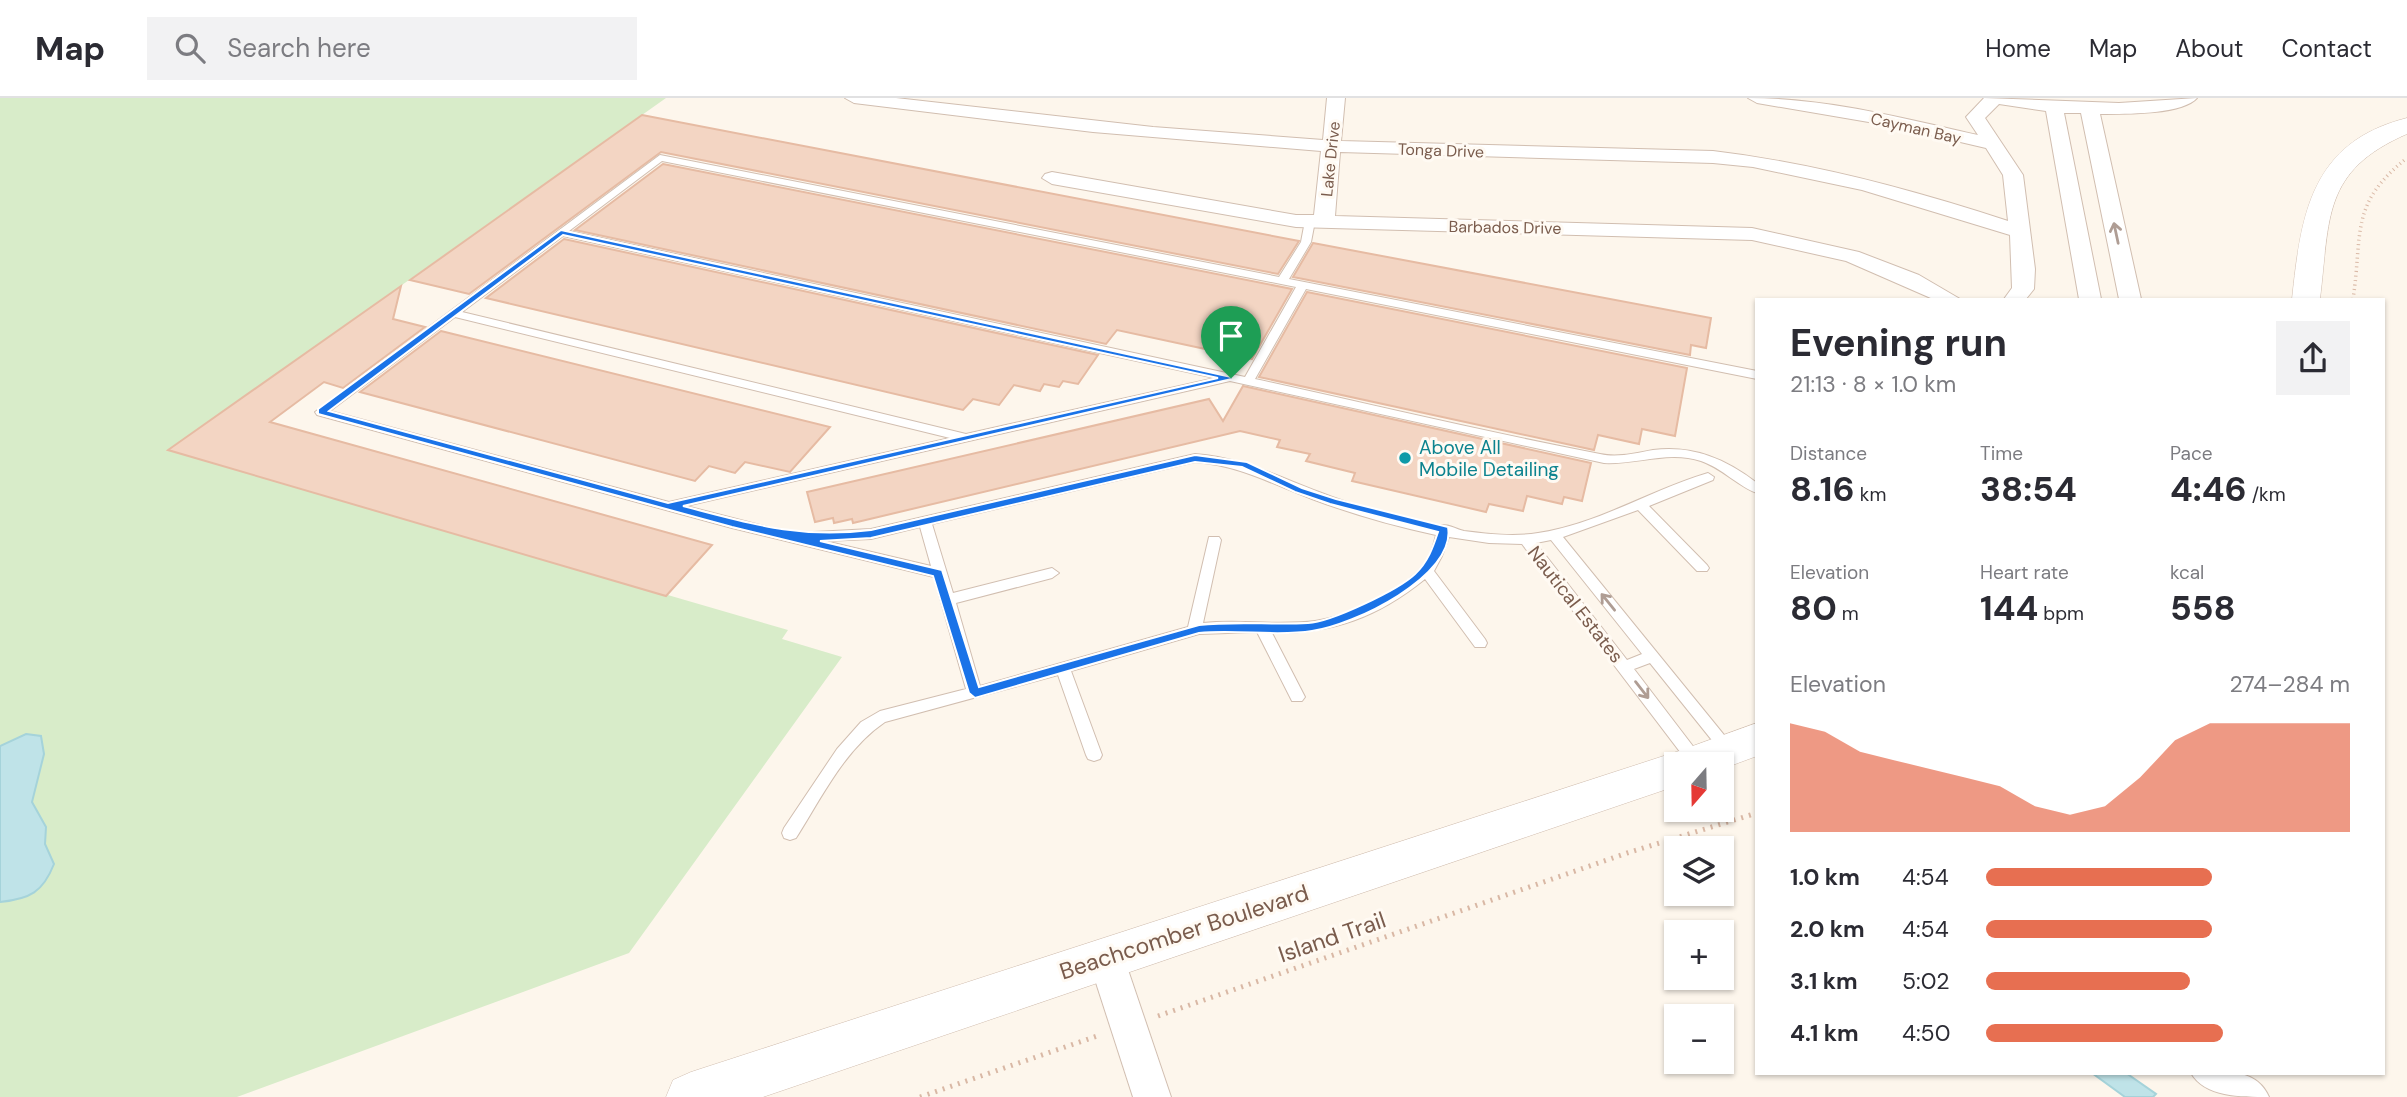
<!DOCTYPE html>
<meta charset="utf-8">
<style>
body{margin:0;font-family:"DM Sans",sans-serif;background:#f2f2f3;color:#2b2b33;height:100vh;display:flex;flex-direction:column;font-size:26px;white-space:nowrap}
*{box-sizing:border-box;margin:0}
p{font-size:23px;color:#7c7c81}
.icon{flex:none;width:38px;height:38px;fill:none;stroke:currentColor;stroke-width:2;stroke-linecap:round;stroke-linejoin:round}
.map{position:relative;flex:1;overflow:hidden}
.panel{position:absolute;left:1755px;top:200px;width:630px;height:777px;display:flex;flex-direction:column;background:#fff;border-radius:0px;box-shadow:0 2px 5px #0004}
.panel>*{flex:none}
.needle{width:46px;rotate:200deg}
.fabs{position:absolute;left:1664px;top:654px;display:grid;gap:14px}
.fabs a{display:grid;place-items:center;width:70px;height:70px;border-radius:0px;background:#fff;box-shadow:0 2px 5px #0004;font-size:35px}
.pin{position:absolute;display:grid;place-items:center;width:60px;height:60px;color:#fff;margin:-72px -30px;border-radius:50% 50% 50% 0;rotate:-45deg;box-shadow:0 0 7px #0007}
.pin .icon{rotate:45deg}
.round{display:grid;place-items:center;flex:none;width:74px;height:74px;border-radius:0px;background:#f2f2f3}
.headline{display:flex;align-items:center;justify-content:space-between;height:119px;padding:0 35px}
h1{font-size:38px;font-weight:700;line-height:52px}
.figures{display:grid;grid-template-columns:repeat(3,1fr);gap:10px;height:119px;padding:7px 35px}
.figures div{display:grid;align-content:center}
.figures b{font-size:35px;font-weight:700}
.figures small{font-size:19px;font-weight:400}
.figures p{font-size:19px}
.chart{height:196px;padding:14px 35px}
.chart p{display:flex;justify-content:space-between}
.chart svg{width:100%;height:126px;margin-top:7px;fill:#e76f51;opacity:.7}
ul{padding:0 35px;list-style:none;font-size:23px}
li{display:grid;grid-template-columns:112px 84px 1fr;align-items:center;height:52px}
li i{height:18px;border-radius:9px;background:#e76f51}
header{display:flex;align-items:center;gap:42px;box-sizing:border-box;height:98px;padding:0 35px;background:#fff;border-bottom:2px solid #e1e1e2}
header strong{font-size:33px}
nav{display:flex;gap:38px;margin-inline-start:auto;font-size:24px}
.search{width:490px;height:63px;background:#f2f2f3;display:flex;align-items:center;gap:18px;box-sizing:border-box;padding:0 24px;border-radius:0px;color:#7c7c81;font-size:26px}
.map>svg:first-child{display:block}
.green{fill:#d8ecc9}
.water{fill:#bfe3e8;stroke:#a5d3da;stroke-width:2}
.building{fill:#f3d5c3;stroke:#e6bba3;stroke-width:2}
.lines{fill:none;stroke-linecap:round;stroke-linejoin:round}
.service-casing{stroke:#d1beb0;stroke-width:2}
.minor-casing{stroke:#d1beb0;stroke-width:2}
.tertiary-casing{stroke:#d1beb0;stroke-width:1}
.path-far1{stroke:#d9b8a5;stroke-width:3.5;stroke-dasharray:1 3.5;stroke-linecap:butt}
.path{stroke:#d9b8a5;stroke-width:5;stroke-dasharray:2 6;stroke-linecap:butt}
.service{fill:#fff;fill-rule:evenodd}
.minor{fill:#fff;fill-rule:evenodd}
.tertiary{fill:#fff;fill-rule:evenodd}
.oneway{stroke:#af9d94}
.route{fill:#1a73e8;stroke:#fff;stroke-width:2;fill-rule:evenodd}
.culture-dot{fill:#0f9aa8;stroke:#fffaf3;stroke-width:2.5}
.labels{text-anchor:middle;stroke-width:6;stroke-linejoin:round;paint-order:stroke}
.far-street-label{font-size:16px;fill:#7a5c4d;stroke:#fffaf3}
.culture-label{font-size:19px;fill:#0d838f;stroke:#fffaf3;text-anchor:start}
.street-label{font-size:19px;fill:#7a5c4d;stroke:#fffaf3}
.near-street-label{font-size:23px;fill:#7a5c4d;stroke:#fffaf3}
</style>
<header>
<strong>Map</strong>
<div class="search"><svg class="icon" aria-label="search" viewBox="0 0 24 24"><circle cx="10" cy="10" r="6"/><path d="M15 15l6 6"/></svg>Search here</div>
<nav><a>Home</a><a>Map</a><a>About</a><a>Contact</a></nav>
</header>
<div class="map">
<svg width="2407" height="999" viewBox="0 0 2407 999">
<rect width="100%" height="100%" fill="#fdf6ec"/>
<path class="green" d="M 0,0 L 666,0 L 169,352 L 788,532 L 782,541 L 842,559 L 629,855 L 237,999 L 0,999 Z"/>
<g class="water">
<path d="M 26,636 L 41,638 L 44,656 L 32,704 L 46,729 L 45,746 L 54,766 C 43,794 30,801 0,804 L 0,648 Z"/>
<path d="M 2092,975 L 2126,975 L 2156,996 L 2153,999 L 2125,999 Z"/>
</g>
<g class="building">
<path d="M 642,17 L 1299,143 L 1278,176 L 661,54 L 469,196 L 410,182 Z"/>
<path d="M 663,66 L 1292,191 L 1252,261 L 1117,232 L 1106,246 L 575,132 Z"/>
<path d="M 564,141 L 1098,257 L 1078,286 L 1063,283 L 1059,289 L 1044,286 L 1040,293 L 1014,287 L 999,307 L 973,301 L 963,312 L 486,200 Z"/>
<path d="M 1313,145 L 1711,220 L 1706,250 L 1691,247 L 1690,257 L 1293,179 Z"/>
<path d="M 401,188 L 393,221 L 425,229 L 343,290 L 324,284 L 270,324 L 712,447 L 666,498 L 168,352 Z"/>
<path d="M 1307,194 L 1687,270 L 1675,338 L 1642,331 L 1639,346 L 1598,337 L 1594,352 L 1259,279 Z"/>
<path d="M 441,233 L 830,329 L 790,374 L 745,364 L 735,375 L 709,368 L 695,383 L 360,294 Z"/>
<path d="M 1243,288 L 1591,365 L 1582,403 L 1564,399 L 1562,406 L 1527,398 L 1523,413 L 1489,406 L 1486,414 L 1352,383 L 1355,375 L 1306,363 L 1310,356 L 1277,349 L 1280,342 L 1240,333 L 853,425 L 852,421 L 834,425 L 833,420 L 815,424 L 807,394 L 1209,301 L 1223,323 Z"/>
</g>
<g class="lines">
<defs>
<path id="service" d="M 660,57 L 1279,179 L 1301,144 L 1305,123 L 1310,120 L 1315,123 L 1311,144 L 1289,181 L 1757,273 L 1757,281 L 1306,191 L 1255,281 C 1370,306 1485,334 1600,356 C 1618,360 1636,355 1653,352 C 1693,347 1726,361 1757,385 L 1757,395 C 1739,389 1722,370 1701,363 C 1669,352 1636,367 1604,365 L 1230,283 L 686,408 L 807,439 L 814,434 L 871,431 L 1195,356 C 1240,359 1277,378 1319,394 C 1357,409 1399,420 1439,428 C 1448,425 1455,431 1464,433 C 1488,436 1514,439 1538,435 C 1599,426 1650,392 1708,375 L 1714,379 L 1713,382 L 1649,408 L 1707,467 L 1709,470 L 1707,473 L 1697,473 L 1638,412 L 1563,439 L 1733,648 L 1736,652 L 1733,656 L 1728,658 L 1723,656 L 1650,565 L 1634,571 L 1705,664 L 1703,667 L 1690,667 L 1522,446 L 1489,445 L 1449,439 L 1442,458 L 1434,473 L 1485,541 L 1487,545 L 1485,549 L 1475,549 L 1425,481 C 1378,519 1333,536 1272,535 L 1305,599 L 1302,603 L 1292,603 L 1257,534 L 1199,536 L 1071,573 L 1102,657 L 1100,661 L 1094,663 L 1088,661 L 1086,657 L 1058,577 L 885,624 C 844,652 822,699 796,740 L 790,742 L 784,740 L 782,735 L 784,730 L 837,651 L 861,624 L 880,613 L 966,591 L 934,479 L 732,430 L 317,317 L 315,314 ZM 662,63 L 1296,189 L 1245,279 L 569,133 ZM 563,138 L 1215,280 L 966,336 L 462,214 ZM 455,219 L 950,340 L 669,404 L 330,313 ZM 1195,364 C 1238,367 1272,386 1312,401 C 1352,416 1394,428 1436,437 C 1434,445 1432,455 1427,462 C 1410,490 1347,519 1315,523 C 1278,528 1240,521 1203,525 L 1221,442 L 1219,439 L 1209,439 L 1188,529 L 980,588 L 956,505 L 1052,480 L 1059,475 L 1052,470 L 953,495 L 932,426 ZM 920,429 L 931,468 L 825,443 L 871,441 ZM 1551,442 L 1642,556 L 1627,562 L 1536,445 Z"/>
<g id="minor">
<path d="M 845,0 L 896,0 L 1153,29 L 1323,42 L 1327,0 L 1345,0 L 1341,43 L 1713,53 C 1814,65 1911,91 2008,123 L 2003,77 L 1986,50 L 1892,28 L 1757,5 L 1748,0 C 1826,0 1902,20 1978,37 L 1966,19 L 1984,0 L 2119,5 L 2197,0 C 2182,17 2122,16 2100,16 L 2141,201 L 2119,201 L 2081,15 L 2064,15 L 2101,201 L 2079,201 L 2046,13 L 1999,6 L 1985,20 L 2023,77 L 2035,171 L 2034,191 L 2026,201 L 2004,201 L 2012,190 L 2010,137 L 1862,92 L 1753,69 L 1713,65 L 1340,54 L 1335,118 L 1752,130 L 1859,154 L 1919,177 L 1960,201 L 1933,201 L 1846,163 L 1752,142 L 1296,129 L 1052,86 L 1042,80 L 1045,76 L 1052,74 L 1296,117 L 1314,117 L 1321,53 L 1093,34 L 854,5 Z"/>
<path d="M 1106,844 L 1118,849 L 1124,860 L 1171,999 L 1133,999 L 1088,860 L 1094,849 Z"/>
<path d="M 2191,975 C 2220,974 2256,968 2269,999 C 2240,999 2205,999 2191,975 Z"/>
</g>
<g id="tertiary">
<path d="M 2407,20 L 2407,36 C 2322,73 2330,120 2320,201 L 2292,201 C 2301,116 2311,44 2407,20 Z"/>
<path d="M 1757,625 L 1757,658 L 1722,671 L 1722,667 L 1676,667 L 1676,688 L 763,999 L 666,999 L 673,982 L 691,974 L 1676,654 Z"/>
</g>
</defs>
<use href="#service" class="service-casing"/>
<use href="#minor" class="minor-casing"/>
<use href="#tertiary" class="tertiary-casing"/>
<path class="path-far1" d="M 2353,201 C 2363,135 2349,106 2407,60"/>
<g class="path">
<path d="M 1158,918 L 1627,755 L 1757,715"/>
<path d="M 920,999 L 1100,937"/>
</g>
<use href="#service" class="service"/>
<use href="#minor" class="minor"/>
<use href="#tertiary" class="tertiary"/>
</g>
<defs><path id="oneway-shaft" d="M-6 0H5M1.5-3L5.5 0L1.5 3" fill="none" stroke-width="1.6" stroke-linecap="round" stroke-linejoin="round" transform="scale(1.75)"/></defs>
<g class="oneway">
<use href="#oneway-shaft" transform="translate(2116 135) rotate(-102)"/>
<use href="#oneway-shaft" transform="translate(1608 504) rotate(-129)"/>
<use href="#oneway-shaft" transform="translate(1642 592) rotate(52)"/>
</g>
<path class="route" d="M 561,132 L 1236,280 L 683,408 C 752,426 799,441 871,432 L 1195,357 L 1247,364 L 1302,390 L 1336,401 L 1448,429 C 1457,478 1352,528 1312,533 C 1277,539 1237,531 1199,535 L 975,600 L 969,595 L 933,478 L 732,429 L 318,316 L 318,311 ZM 563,137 L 1218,280 L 668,405 L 329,313 ZM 1195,364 L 1242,369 L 1295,394 L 1330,406 L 1438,434 C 1433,449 1428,464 1415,476 C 1398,492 1331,524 1308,525 C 1271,527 1236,523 1199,527 L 979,589 L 942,472 L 820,443 L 871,440 Z"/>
<circle class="culture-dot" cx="1405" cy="360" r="7"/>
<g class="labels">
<g class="far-street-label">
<text transform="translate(1916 30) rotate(13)" y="6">Cayman Bay</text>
<text transform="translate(1441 52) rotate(2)" y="6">Tonga Drive</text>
<text transform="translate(1330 61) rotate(-84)" y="6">Lake Drive</text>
<text transform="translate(1505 129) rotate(1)" y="6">Barbados Drive</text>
</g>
<g class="culture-label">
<text x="1419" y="356">Above All<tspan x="1419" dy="22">Mobile Detailing</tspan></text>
</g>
<g class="street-label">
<text transform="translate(1576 506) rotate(52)" y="7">Nautical Estates</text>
</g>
<g class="near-street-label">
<text transform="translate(1184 834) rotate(-18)" y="8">Beachcomber Boulevard</text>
<text transform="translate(1332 839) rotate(-19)" y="8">Island Trail</text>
</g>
</g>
</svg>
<div class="fabs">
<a><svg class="needle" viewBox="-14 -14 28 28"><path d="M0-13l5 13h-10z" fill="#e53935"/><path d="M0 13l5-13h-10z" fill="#7c7c81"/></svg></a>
<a><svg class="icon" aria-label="layers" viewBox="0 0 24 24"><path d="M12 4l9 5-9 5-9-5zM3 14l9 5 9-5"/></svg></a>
<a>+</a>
<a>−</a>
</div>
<div class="pin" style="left:1231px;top:280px;background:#1e9e55"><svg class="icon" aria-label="arrive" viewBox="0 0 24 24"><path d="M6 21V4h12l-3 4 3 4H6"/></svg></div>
<section class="panel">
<div class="headline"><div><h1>Evening run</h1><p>21:13 · 8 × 1.0 km</p></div><a class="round"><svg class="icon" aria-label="share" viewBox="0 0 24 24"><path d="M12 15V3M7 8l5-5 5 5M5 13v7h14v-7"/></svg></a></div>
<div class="figures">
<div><p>Distance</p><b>8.16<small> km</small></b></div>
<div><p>Time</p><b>38:54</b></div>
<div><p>Pace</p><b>4:46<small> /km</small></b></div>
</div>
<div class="figures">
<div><p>Elevation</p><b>80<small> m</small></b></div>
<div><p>Heart rate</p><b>144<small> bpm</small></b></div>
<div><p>kcal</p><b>558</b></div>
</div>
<div class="chart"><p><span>Elevation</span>274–284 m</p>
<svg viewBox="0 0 160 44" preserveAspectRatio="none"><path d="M0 44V6L10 9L20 16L30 19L40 22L50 25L60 28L70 35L80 38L90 35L100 25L110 12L120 6L130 6L140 6L150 6L160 6V44z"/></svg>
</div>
<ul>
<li><b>1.0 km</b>4:54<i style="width:62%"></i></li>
<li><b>2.0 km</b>4:54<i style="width:62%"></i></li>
<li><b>3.1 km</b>5:02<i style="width:56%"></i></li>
<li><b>4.1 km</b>4:50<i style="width:65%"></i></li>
</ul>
</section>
</div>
